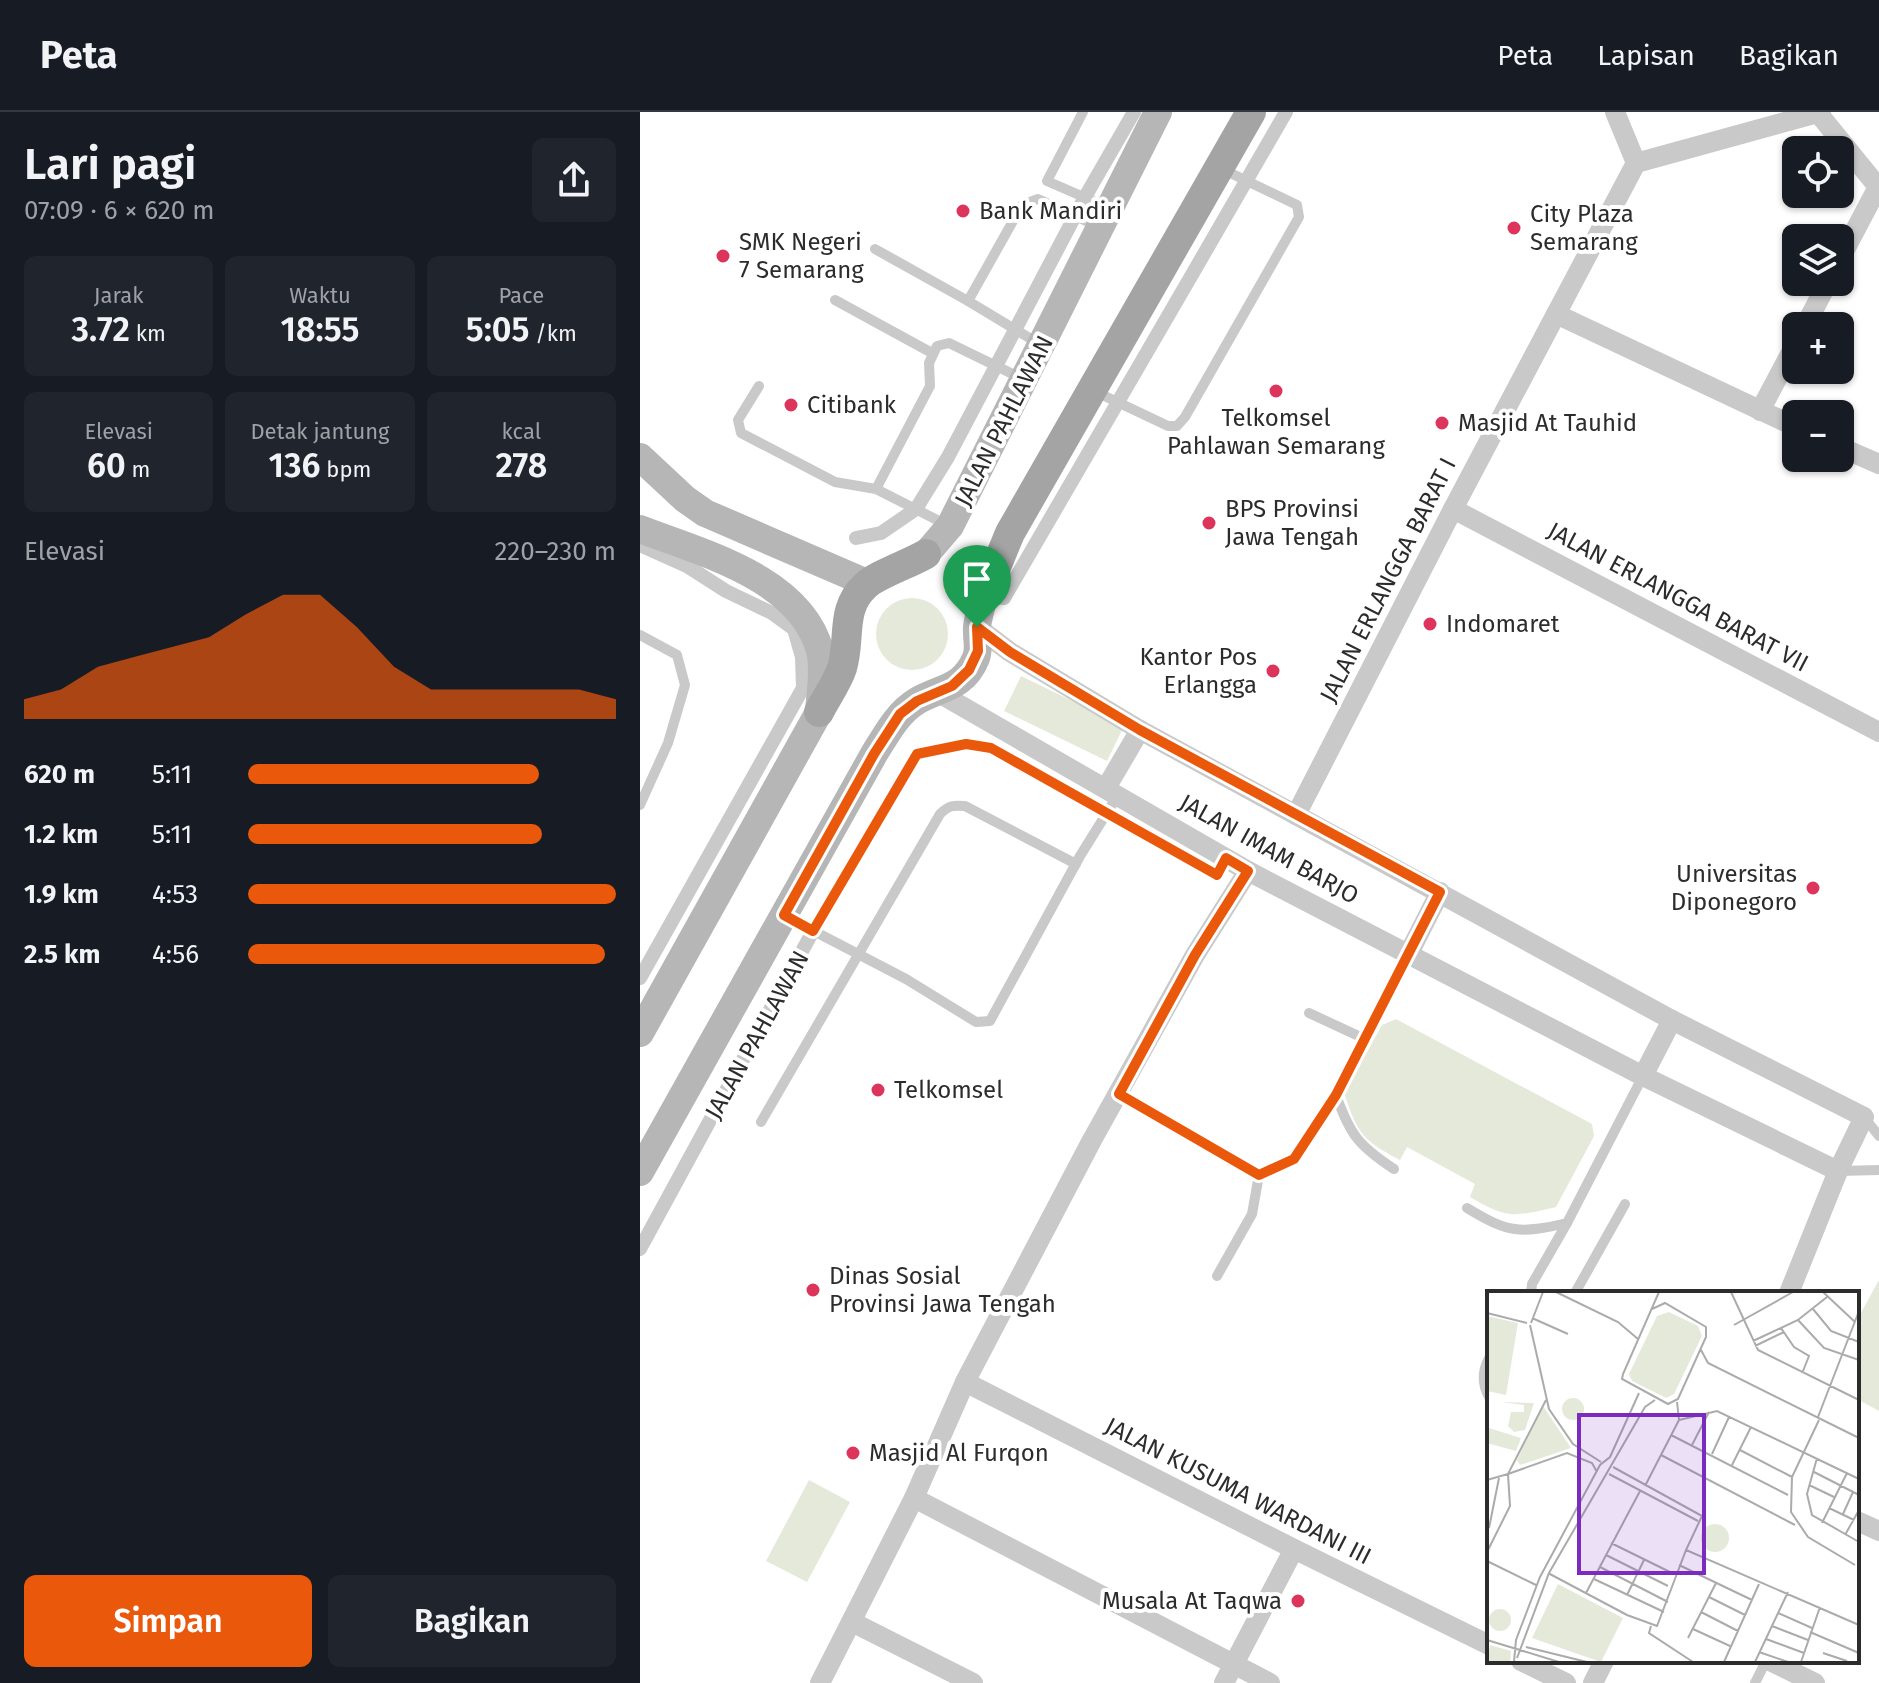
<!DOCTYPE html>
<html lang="id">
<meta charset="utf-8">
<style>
body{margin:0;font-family:"Fira Sans",sans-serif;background:#20242c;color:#f1f3f6;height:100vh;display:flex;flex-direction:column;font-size:30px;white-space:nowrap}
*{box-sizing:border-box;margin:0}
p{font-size:26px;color:#9ea1a6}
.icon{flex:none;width:44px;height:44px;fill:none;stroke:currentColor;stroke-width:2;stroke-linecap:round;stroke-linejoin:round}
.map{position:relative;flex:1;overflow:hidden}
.side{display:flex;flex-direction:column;background:#171b24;width:640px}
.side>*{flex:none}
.fabs{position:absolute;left:1142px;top:24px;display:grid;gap:16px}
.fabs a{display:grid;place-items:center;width:72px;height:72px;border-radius:12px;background:#171b24;box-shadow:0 2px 6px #0004;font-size:40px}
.pin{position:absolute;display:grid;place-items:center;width:68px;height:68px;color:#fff;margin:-82px -34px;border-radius:50% 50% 50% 0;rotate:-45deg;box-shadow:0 0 8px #0007}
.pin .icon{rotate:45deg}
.round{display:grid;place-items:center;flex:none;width:84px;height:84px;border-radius:12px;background:#20242c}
.summary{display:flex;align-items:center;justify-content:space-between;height:136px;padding:0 24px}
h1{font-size:44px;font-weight:600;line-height:60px}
.figures{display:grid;grid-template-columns:repeat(3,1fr);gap:12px;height:136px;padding:8px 24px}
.figures div{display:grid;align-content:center;border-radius:12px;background:#20242c;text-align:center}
.figures b{font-size:34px;font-weight:600}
.figures small{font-size:22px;font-weight:400}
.figures p{font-size:22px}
.chart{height:224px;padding:16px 24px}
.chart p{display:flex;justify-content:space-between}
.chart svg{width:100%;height:144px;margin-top:8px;fill:#ea580c;opacity:.7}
.button{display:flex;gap:16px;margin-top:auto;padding:16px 24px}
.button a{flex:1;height:92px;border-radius:12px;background:#ea580c;color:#fff;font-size:32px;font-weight:600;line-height:92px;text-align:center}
.button a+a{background:#20242c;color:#f1f3f6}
ul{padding:0 24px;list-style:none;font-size:26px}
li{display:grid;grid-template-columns:128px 96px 1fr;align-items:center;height:60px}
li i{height:20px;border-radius:10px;background:#ea580c}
header{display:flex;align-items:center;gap:48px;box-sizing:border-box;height:112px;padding:0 40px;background:#171b24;border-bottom:2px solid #363941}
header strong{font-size:38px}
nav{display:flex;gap:44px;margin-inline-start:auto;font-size:28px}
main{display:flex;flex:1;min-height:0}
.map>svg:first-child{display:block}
.green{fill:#e5e9da}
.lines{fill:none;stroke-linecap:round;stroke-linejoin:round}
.service{stroke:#c9c9c9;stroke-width:10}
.pedestrian{stroke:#c9c9c9;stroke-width:14}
.minor{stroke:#c9c9c9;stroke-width:20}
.secondary{stroke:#b6b6b6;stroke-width:28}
.primary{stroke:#a4a4a4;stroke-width:30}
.route-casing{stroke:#fff;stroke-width:16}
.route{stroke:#ea580c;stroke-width:10}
.poi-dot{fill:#dd345b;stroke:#fff;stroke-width:3}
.labels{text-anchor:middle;stroke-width:8;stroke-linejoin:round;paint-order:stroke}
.poi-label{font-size:24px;fill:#2c2c2c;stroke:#fff;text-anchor:start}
.street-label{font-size:24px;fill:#2c2c2c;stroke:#fff}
.inset-road{fill:none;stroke:#ababab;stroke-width:2}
.view{fill:#7b2cbf;fill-opacity:0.15;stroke:#7b2cbf;stroke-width:4}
.inset-edge{fill:none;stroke:#2c2c2c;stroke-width:4}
</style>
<header>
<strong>Peta</strong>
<nav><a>Peta</a><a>Lapisan</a><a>Bagikan</a></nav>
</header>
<main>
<section class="side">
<div class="summary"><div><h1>Lari pagi</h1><p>07:09 · 6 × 620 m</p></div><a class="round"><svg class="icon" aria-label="share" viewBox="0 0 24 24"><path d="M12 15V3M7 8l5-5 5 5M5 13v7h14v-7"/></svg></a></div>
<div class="figures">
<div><p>Jarak</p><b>3.72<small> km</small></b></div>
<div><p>Waktu</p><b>18:55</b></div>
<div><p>Pace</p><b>5:05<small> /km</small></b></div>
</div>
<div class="figures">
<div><p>Elevasi</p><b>60<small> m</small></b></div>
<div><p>Detak jantung</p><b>136<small> bpm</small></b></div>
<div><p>kcal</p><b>278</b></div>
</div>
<div class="chart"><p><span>Elevasi</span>220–230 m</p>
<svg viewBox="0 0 160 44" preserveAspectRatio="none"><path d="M0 44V38L10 35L20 28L30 25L40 22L50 19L60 12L70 6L80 6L90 16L100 28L110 35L120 35L130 35L140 35L150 35L160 38V44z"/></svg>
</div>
<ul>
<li><b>620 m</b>5:11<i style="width:79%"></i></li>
<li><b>1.2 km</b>5:11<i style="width:80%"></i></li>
<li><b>1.9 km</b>4:53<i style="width:100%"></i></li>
<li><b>2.5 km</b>4:56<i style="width:97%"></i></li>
</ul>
<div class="button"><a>Simpan</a><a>Bagikan</a></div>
</section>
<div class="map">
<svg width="1239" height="1571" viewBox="0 0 1239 1571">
<rect width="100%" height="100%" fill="#fff"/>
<g class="green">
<circle cx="272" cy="522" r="36"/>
<path d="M 381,564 L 484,614 L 467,649 L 364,599 Z"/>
<path d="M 756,907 L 952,1012 L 954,1024 L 916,1095 C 873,1105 868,1107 830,1085 L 835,1072 L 767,1035 L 760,1048 C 722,1028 718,1022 704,981 L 742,913 Z"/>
<path d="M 1239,1168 L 1239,1299 L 1217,1287 L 1217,1208 Z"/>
<path d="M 169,1368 L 210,1390 L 167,1470 L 126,1449 Z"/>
</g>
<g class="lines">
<g class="service">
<path d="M 443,0 L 407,69 L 469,96"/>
<path d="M 235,137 L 328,189"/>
<path d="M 195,188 L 292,241"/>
<path d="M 401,233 L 328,189 L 382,93 L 398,87 L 459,115"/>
<path d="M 119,274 L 98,308 L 101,321 L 195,370 L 236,377 L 307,413"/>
<path d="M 454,279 L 528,314 L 537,314 L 545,305 L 659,105 L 657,93 L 582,57"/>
<path d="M 236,377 L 290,274 L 289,251 L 297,234 L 309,231 L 383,267"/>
<path d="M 0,523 L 37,543 L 45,573 L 28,631 L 0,693"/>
<path d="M 145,804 L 266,867 L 336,910 L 350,909 L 440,744 L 478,683"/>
<path d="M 669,901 L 725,927"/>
<path d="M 479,982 L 619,1063 L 654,1047 L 696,983 L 769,841"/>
<path d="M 696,983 C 710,1023 719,1034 754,1057"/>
<path d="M 1224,1005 L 1239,1024"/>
<path d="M 121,1010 L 300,702 C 309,693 314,693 325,694 L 436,752"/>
<path d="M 1198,1059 L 1239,1058"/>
<path d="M 827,1096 C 868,1121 880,1122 927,1111 L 1003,964"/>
<path d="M 577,1164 L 612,1102 L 619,1063"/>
<path d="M 891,1181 L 892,1172 L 927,1111"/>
<path d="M 935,1181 L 985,1092"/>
<path d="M 849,1246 C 842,1259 842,1272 849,1285"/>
<path d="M 1115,1571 L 1126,1549"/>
</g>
<g class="pedestrian">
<path d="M 216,426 L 241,421 L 276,397 L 308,345 L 445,85 L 494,0"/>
<path d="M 0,433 L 47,454 L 86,479 L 132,501 L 154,517 L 162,545 L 163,576 L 0,866"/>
<path d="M 344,484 L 364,486 C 459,325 552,162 646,0"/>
<path d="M 0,1137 L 173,819 L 277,642 L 326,632 L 351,636 L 577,763 L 586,746"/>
</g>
<g class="minor">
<path d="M 1178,1 L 1238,75"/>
<path d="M 996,51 L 1181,0"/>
<path d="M 1200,147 L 1239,73"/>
<path d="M 916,202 L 1156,315"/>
<path d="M 1165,214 L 1188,170"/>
<path d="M 1120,299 L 1156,231"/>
<path d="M 1200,335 L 1239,352"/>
<path d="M 813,397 L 1239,620"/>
<path d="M 337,515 L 370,540 L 500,618 L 1032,908 L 1224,1005 L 1198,1059 L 1149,1181"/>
<path d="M 299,581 L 608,759 L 1003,964 L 1198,1059"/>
<path d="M 466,676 L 500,618"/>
<path d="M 656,703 L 813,397 L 996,51 L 975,0"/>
<path d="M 769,841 L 800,780"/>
<path d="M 1003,964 L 1032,908"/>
<path d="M 325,1270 L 654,1437 L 849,1533"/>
<path d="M 274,1386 L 630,1571"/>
<path d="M 1217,1409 L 1239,1419"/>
<path d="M 212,1510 L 333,1571"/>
<path d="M 881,1549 L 926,1571"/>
<path d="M 1130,1549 L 1175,1571"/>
<path d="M 180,1571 L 274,1386 L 325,1270 L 452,1028 L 555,843 L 608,759"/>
<path d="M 584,1571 L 654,1437"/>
<path d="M 953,1571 L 964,1549"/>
</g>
<g class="secondary">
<path d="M 0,345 L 45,387 L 65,401 L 227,471"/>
<path d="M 0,417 C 62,441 161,466 180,539 C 185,558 180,581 179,600 L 0,921"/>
<path d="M 286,442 L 310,414 L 518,0"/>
<path d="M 0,1060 L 234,642 C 246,623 257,601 277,589 C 301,575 323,577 336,546 C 340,536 336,525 337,515 C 338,505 342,494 344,484"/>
</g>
<g class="primary">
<path d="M 344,484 L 370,421 L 611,0"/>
<path d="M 179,600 C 186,586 197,571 202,556 C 211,527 200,497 225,474 C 236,463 269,452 286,442"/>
</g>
</g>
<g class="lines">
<defs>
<path id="route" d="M 337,515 L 370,540 L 500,618 L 800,780 L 696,983 L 654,1047 L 619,1063 L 479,982 L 555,843 L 608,759 L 586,746 L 577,763 L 351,636 L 326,632 L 277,642 L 173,819 L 144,803 L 234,642 L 260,602 L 277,589 L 312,574 L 329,558 L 338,539 Z"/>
</defs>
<use href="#route" class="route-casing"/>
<use href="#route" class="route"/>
</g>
<g class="poi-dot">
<circle cx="323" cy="99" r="8"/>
<circle cx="874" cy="116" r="8"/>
<circle cx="83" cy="144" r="8"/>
<circle cx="636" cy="279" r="8"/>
<circle cx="151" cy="293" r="8"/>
<circle cx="802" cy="311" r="8"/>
<circle cx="569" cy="411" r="8"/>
<circle cx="790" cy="512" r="8"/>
<circle cx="633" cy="559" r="8"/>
<circle cx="1173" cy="776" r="8"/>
<circle cx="238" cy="978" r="8"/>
<circle cx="173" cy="1178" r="8"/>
<circle cx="213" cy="1341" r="8"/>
<circle cx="658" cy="1489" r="8"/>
</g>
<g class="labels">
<g class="poi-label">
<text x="339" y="107">Bank Mandiri</text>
<text x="890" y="110">City Plaza<tspan x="890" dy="28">Semarang</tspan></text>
<text x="99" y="138">SMK Negeri<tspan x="99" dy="28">7 Semarang</tspan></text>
<text x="167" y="301">Citibank</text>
<text x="636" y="314" text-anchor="middle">Telkomsel<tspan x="636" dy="28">Pahlawan Semarang</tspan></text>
<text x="818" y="319">Masjid At Tauhid</text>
<text x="585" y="405">BPS Provinsi<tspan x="585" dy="28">Jawa Tengah</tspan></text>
<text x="806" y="520">Indomaret</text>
<text x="617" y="553" text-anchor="end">Kantor Pos<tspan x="617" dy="28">Erlangga</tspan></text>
<text x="1157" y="770" text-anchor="end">Universitas<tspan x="1157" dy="28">Diponegoro</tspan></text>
<text x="254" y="986">Telkomsel</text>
<text x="189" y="1172">Dinas Sosial<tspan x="189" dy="28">Provinsi Jawa Tengah</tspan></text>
<text x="229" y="1349">Masjid Al Furqon</text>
<text x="642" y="1497" text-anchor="end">Musala At Taqwa</text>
</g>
<g class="street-label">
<text transform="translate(364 309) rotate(-63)" y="8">JALAN PAHLAWAN</text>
<text transform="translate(748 468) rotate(-63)" y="8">JALAN ERLANGGA BARAT I</text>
<text transform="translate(1038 485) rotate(28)" y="8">JALAN ERLANGGA BARAT VII</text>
<text transform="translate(629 737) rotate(29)" y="8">JALAN IMAM BARJO</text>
<text transform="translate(117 923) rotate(-61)" y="8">JALAN PAHLAWAN</text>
<text transform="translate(598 1379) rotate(27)" y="8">JALAN KUSUMA WARDANI III</text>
</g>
</g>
<g transform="translate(847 1179)">
<rect width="372" height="372" fill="#fff"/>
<path d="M 182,21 L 211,35 L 215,45 L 187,103 L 179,107 L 145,90 L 142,83 L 170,25 ZM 0,25 L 31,32 L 19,104 L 0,100 ZM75 118a11 11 0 1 1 22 0a11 11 0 1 1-22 0ZM 14,111 L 47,112 L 38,139 L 27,141 L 21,135 L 24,121 L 37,121 L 37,114 ZM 56,115 L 84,157 L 33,174 L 30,169 ZM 2,137 L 34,147 L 29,160 L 0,152 ZM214 247a14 14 0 1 1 28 0a14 14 0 1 1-28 0ZM 71,293 L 136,327 L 114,371 L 45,347 ZM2 329a11 11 0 1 1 22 0a11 11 0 1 1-22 0ZM 3,354 L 24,360 L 23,371 L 0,371 Z" fill="#e5e9da"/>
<path class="inset-road" d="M 69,1 L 131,31 L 151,48M 244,1 L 271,59 L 372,109M 336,1 L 368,31M 165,18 L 178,12 L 219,36 L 219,46 L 191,108 L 181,113 L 135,88 L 136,83 L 172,1M 326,18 L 344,40 L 372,51M 0,22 L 40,32M 45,27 L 81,43M 311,29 L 337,57 L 372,69M 44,32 L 56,1M 43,34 L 62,118 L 86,153 L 114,171M 247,34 L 306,1M 294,37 L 307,56 L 322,65 L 316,80M 266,50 L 311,29 L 340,6M 268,55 L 297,41M 214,59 L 221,72 L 372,147M 331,126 L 372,20M 192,129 L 230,120 L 372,188M 332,129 L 305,186 L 304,221 L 321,246 L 368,274M 184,144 L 301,204M 205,154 L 222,121M 253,159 L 305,186M 225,163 L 242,126M 174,164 L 308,234M 330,167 L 320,203 L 325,224 L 372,251M 245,174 L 264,136M 126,176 L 215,225 L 199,259 L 372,334M 327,181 L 372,204M 21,183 L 80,162 L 105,172 L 110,181M 122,183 L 211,230M 0,189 L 21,183 L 59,109M 322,194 L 347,206M 158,195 L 192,129 L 190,111M 342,217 L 367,229M 356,223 L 366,201M 335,232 L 360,182M 2,237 L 12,187M 358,244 L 372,219M 124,252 L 187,283M 0,261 L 23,215 L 21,183M 119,264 L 181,295M 0,270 L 49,294M 192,274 L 265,309M 113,276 L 181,311M 61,282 L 140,324 L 170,335 L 199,259M 107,288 L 177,321M 99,302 L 153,200M 140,304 L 157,269M 222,306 L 258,324M 214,321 L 251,340M 291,322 L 325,337M 164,335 L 162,342 L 206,371M 285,335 L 321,349M 206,338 L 243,355M 323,341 L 372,362M 201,347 L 229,292M 279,348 L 317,362M 0,349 L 72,371M 39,356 L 100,371M 272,361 L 301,371M 336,362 L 360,370M 30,367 L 62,282 L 158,116 L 168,109M 27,371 L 29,349 L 53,286 L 113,174 L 123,166 L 152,102M 237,371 L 272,293M 268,371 L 301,301M 314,371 L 333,316"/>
<path class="view" d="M 92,124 L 217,124 L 217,282 L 92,282 Z"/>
<rect width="372" height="372" class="inset-edge"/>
</g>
</svg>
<div class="fabs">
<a><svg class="icon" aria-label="locate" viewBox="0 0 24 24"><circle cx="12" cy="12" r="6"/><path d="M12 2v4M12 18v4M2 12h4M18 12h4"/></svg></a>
<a><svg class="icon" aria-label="layers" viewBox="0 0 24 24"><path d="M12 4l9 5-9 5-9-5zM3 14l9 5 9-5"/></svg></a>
<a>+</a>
<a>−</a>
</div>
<div class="pin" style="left:337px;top:515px;background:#1e9e55"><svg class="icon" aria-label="arrive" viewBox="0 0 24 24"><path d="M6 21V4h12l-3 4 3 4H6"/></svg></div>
</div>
</main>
